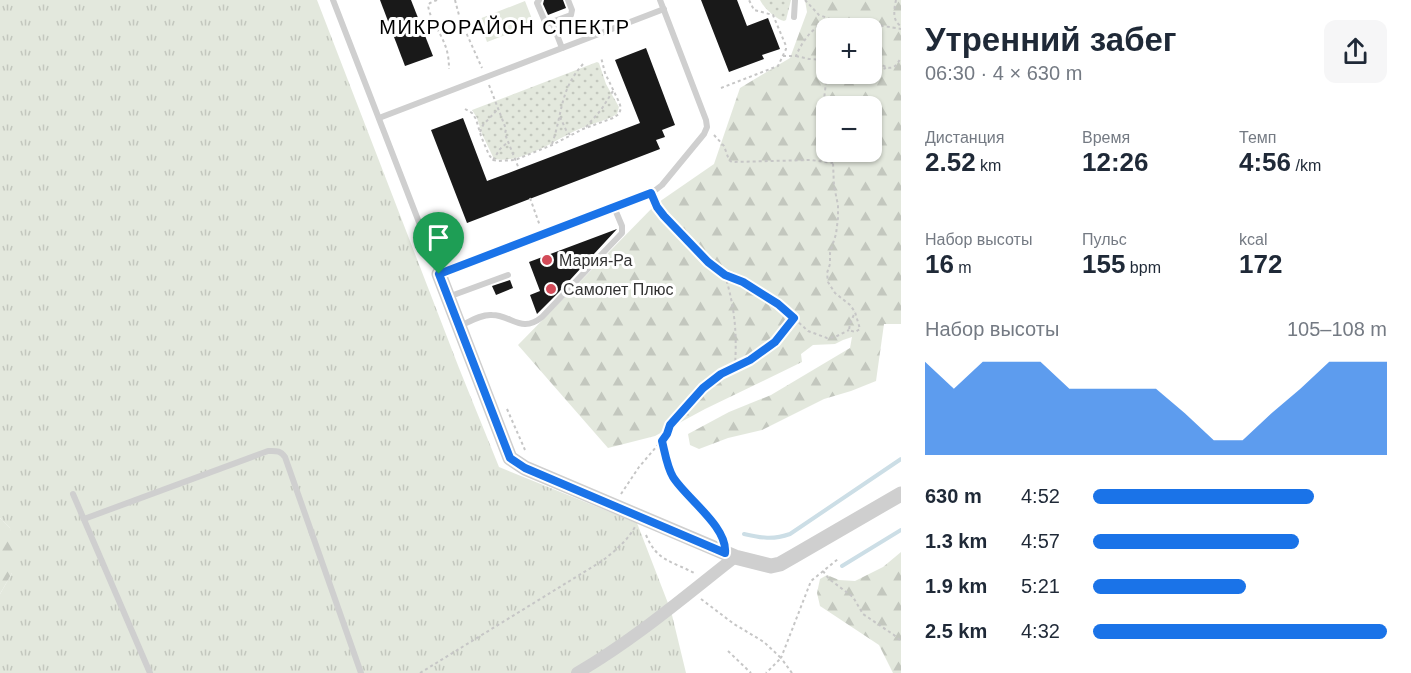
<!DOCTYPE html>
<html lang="ru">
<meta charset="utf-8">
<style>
body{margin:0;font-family:Arial,sans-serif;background:#f6f6f7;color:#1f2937;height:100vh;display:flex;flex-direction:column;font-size:22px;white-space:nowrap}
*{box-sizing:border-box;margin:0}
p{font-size:20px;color:#747a83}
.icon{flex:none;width:33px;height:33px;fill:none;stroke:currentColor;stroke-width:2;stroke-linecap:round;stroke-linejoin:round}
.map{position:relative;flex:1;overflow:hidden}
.sheet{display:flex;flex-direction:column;background:#fff;width:510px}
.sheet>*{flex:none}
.controls{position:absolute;left:816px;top:18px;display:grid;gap:12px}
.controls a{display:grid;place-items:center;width:66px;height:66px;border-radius:12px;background:#fff;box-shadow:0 2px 4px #0004;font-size:30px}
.pin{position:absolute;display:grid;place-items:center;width:51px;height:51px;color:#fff;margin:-62px -26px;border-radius:50% 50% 50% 0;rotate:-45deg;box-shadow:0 0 6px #0007}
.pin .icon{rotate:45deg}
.round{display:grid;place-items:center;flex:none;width:63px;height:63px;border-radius:12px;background:#f6f6f7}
.summary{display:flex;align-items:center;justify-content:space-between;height:102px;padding:0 24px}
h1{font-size:33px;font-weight:700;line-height:45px}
.figures{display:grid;grid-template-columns:repeat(3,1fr);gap:9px;height:102px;padding:6px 24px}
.figures div{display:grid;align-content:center}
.figures b{font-size:26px;font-weight:700}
.figures small{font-size:16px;font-weight:400}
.figures p{font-size:16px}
.chart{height:168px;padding:12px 24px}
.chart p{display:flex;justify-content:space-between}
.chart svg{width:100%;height:108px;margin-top:6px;fill:#1a73e8;opacity:.7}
ul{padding:0 24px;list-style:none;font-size:20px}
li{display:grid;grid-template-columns:96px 72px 1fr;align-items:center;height:45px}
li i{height:15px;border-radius:8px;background:#1a73e8}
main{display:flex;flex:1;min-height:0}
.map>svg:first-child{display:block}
.grass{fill:url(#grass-tufts)}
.forest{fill:url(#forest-firs);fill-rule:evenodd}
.park{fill:url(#park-dots)}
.pitch{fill:#e3e8dd}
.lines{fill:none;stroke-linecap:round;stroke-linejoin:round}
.stream{stroke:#ccdee6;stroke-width:4}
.building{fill:#191919}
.path{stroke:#c6c6c6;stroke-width:2;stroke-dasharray:3 3;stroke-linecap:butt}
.service{stroke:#cfcfcf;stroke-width:6}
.minor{stroke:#cfcfcf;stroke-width:12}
.tertiary{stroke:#cfcfcf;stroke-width:15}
.route-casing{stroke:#fff;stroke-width:12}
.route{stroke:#1a73e8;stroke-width:8}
.poi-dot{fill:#d34b59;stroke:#fff;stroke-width:2}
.labels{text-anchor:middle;stroke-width:6;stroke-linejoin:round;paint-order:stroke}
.poi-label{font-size:16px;fill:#323232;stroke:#fff;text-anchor:start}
.quarter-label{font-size:20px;letter-spacing:1.5px;fill:#000;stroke:#fff}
</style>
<main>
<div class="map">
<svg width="901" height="673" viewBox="0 0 901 673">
<defs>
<pattern id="grass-tufts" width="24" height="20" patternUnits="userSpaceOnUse" patternTransform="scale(1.5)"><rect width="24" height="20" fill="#e3e8dd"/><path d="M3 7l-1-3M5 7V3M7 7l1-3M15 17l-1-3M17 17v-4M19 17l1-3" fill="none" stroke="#c3c7be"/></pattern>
<pattern id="forest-firs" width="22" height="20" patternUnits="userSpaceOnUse" patternTransform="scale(1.5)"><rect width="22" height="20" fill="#e3e8dd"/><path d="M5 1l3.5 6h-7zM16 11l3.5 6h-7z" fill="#c3c7be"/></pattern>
<pattern id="park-dots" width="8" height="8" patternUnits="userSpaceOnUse" patternTransform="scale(1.5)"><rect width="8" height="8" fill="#e3e8dd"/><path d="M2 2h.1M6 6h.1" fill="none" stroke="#c3c7be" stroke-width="1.8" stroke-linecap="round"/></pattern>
</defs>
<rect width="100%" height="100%" fill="#fff"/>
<path class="grass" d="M 0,0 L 317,0 L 459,368 L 499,467 L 637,523 L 671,611 L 686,673 L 0,673 L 0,594 L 12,573 L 10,528 L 0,518 Z"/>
<g class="forest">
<path d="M 805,0 L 901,0 L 901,324 L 884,324 L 876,381 L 851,391 L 824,399 L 762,430 L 728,438 L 699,449 L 690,445 L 688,434 L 729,412 L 771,395 L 850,348 L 852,337 L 843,340 L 835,344 L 813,345 L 801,354 L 802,362 L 705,409 L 655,436 L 608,448 L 518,345 L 656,204 L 714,164 L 740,88 L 790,58 L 807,12 ZM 826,28 L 872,28 L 872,74 L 826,74 ZM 826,106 L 872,106 L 872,152 L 826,152 Z"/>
<path d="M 0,518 L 10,528 L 17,551 L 12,573 L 0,594 Z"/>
<path d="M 901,552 L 901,673 L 893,673 L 879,645 L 820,606 L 817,593 L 820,579 L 827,575 L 839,580 L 855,581 L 883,567 Z"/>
</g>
<g class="park">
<path d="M 760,0 L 791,0 L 786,20 L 784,21 C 777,20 763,7 760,0 Z"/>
<path d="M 597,62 L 599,63 L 606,84 L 619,107 L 617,114 L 612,117 C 600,122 588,125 577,130 C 553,141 522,164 494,159 L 482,134 L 477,118 L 472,110 Z"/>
</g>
<path class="pitch" d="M 525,1 L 534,24 L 487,42 L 479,19 Z"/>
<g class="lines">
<g class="stream">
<path d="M 744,534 C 761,538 773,540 790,534 L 901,459"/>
<path d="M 842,566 L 901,530"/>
</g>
</g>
<g class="building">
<path d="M 380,0 L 411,0 L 433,56 L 405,66 Z"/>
<path d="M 544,0 L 563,0 L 566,8 L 548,15 L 543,4 Z"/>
<path d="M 701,0 L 737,0 L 747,26 L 768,18 L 780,49 L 762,55 L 764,59 L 729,72 Z"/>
<path d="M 646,48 L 675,125 L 662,130 L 665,137 L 656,140 L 660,149 L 467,223 L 431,130 L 463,118 L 487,181 L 519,169 L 640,123 L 615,60 Z"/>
<path d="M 617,229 L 558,293 L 537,314 L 530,295 L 540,291 L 529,262 Z"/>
<path d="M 510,280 L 513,288 L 496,295 L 492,286 Z"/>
</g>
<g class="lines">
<g class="path">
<path d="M 437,0 L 430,3 L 428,5 C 430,20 440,31 445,45 C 448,52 449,61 449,69"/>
<path d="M 455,0 L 460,19 L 482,68"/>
<path d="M 805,0 L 819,15 L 836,21"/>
<path d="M 896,0 C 894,9 892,21 901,26"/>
<path d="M 821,25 L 826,56"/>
<path d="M 783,56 L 796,56 C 801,44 810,30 822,24 C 836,18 884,26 901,29"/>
<path d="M 796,56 L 809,59 L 826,60"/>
<path d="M 872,60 C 884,64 892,77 901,57"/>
<path d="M 872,72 L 886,68"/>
<path d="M 838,74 C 845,85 858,79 868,74"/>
<path d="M 489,85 L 506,129 L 505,134 L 519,169"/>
<path d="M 721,88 L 778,66 L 786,49 L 786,46 L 773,15 L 754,10 L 749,0"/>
<path d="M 465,109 L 472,113 L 476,119 L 481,136 L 489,155 L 493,160 L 498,161 L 515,160 L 552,145 L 583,129 L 613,118 L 619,114 L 621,108 L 619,102 L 605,73 L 601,57"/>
<path d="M 560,117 L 566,130 L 570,135"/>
<path d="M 826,126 L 823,108 L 827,74"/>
<path d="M 586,127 L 601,110 L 613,91"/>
<path d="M 480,132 L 483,125 L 498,109"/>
<path d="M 714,135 L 724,146 L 729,160 L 732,162 L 811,160 L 833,163"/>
<path d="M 552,144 C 563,113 559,91 583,64"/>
<path d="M 836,152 L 833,163 L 834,186 L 838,205 L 838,218 L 836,234 L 830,253 L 830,264 L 827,273 L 828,282 L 835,293 L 850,305 L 855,312 L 860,329 L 855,332 L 849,330 L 850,324 L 855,312"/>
<path d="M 493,160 L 500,149 L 508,142"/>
<path d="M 530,198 L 540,226"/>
<path d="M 654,201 L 657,207 L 664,216 L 708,262 L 725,275 L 743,282 L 778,304 L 808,331 L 827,338 L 835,337 L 849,330"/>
<path d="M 725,275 C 735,309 737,332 735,367"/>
<path d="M 507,409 L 525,450"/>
<path d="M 661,441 L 673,476 L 715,526 L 722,536"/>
<path d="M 621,494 L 639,467 L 663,439 L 670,425 L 703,388 L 721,373 L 750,360 L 775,342 L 794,318"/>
<path d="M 646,535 C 657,562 673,561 696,574"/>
<path d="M 823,571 L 829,579 L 853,597 L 863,614 L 894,635 L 901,641"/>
<path d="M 701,599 L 734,624 L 764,642 L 781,658 L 766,673"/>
<path d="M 728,651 L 751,673"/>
<path d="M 420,673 L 602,561 C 615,551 627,541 635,527"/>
<path d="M 792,673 L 781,658 L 811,581 L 838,559"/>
</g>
<g class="service">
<path d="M 333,0 L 439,274 L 653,192 L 662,185 L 704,134 L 707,127 L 706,120 L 660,0"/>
<path d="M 539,0 L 537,3 L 546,24 L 571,15 L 572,10 L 568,0"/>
<path d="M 794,17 L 795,0"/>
<path d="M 552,22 L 562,48"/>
<path d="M 379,118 L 664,9"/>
<path d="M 448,297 L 508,275"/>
<path d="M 460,326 C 469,322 481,314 492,315 C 512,315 521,334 542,317 L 622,233 L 622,226 L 614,207"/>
<path d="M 73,494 L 150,673"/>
<path d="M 84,519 L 268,451 C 276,451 280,450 285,457 L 361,673"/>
</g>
<path class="minor" d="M 577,673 C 634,640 684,597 735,557"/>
<path class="tertiary" d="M 439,274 L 510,458 L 525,468 L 735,557 L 771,566 L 780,564 L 794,556 L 901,494"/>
</g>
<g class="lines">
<defs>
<path id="route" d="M 651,193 L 657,207 L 664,216 L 708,262 L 725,275 L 743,282 L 778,304 L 794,318 L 775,342 L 750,360 L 721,374 L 703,388 L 670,425 L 667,434 L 662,441 C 665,453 667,467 673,477 C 686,498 728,527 725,553 L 525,468 L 510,458 L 439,274 Z"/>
</defs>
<use href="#route" class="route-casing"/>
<use href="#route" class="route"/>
</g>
<g class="poi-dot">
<circle cx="547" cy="260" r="6"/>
<circle cx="551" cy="289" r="6"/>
</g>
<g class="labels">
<g class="poi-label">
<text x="559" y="266">Мария-Ра</text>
<text x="563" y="295">Самолет Плюс</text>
</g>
<g class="quarter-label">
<text x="505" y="34">МИКРОРАЙОН СПЕКТР</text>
</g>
</g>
</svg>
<div class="controls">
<a>+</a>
<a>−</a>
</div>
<div class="pin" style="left:439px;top:274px;background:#1e9e55"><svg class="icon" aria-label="arrive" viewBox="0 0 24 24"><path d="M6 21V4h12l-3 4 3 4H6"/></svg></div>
</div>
<section class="sheet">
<div class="summary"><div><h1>Утренний забег</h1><p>06:30 · 4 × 630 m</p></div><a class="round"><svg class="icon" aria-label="share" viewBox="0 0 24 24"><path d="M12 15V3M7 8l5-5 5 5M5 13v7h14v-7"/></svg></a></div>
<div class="figures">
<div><p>Дистанция</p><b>2.52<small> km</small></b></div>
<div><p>Время</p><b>12:26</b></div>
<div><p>Темп</p><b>4:56<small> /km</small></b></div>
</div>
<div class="figures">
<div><p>Набор высоты</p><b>16<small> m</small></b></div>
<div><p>Пульс</p><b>155<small> bpm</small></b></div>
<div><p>kcal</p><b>172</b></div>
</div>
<div class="chart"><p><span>Набор высоты</span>105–108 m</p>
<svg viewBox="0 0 160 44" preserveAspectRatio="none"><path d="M0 44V6L10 17L20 6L30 6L40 6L50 17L60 17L70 17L80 17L90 27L100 38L110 38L120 27L130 17L140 6L150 6L160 6V44z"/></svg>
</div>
<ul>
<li><b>630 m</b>4:52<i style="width:75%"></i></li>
<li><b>1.3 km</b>4:57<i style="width:70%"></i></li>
<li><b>1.9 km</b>5:21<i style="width:52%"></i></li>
<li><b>2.5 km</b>4:32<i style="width:100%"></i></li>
</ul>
</section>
</main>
